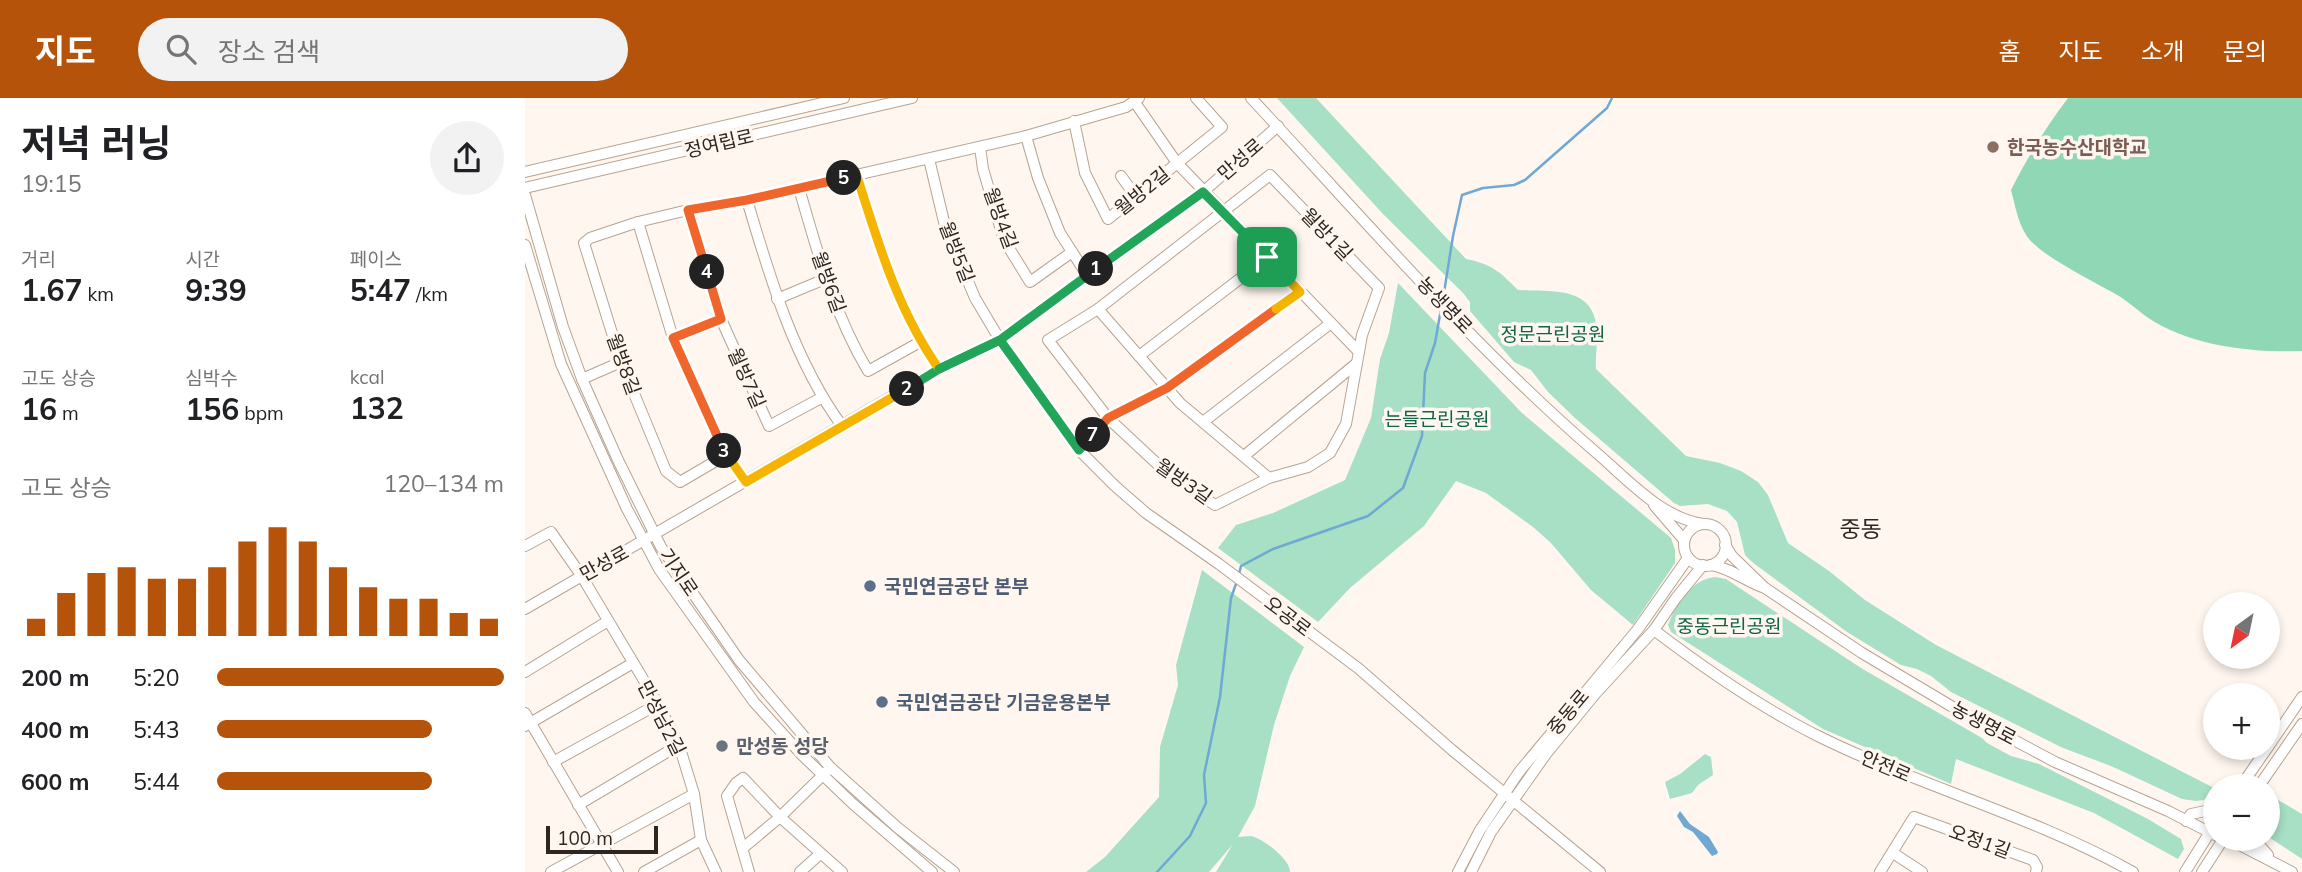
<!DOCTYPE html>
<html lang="ko">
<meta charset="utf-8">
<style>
body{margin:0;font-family:Mulish,"Noto Sans KR",sans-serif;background:#f2f2f2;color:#202124;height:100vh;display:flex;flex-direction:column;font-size:26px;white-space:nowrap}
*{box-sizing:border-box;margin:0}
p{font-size:23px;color:#757577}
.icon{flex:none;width:38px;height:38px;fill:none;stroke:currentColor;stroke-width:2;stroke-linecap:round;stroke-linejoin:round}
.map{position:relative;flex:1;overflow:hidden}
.side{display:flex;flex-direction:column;background:#fff;width:525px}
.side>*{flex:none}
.needle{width:46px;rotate:213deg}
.buttons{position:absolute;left:1678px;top:494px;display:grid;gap:14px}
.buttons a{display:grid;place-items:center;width:77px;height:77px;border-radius:50%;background:#fff;box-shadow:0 4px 10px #0003;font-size:35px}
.scale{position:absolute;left:21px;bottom:18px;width:112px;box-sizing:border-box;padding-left:7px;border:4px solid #2d251e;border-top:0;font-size:19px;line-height:24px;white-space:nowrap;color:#2d251e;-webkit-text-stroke:5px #fff7ef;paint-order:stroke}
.pin{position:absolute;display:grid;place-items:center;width:60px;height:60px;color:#fff;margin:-30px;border-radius:14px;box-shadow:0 4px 10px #0006}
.km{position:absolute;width:35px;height:35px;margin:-18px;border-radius:50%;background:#222;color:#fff;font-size:19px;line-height:35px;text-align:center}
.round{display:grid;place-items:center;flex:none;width:74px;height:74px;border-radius:37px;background:#f2f2f2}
.headline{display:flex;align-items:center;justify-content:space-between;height:119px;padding:0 21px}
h1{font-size:38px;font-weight:700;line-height:52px}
.metrics{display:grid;grid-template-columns:repeat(3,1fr);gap:10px;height:119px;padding:7px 21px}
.metrics div{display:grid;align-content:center}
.metrics b{font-size:30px;font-weight:700}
.metrics small{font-size:19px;font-weight:400}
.metrics p{font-size:19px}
.chart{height:196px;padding:14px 21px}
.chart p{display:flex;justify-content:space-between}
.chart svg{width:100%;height:126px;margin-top:7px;stroke:#b45309;stroke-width:6}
ul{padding:0 21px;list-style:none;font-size:23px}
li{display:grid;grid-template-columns:112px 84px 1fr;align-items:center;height:52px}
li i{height:18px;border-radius:9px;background:#b45309}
header{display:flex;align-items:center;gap:42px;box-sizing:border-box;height:98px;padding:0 35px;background:#b45309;color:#fff}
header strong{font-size:33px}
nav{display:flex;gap:38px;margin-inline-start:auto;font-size:24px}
.search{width:490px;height:63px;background:#f2f2f2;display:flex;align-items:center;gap:18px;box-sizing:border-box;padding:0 24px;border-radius:38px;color:#757577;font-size:26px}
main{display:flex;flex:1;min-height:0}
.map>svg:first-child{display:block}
.green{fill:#a7e0c4}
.forest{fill:#90d7b5}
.water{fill:#6fa9d3}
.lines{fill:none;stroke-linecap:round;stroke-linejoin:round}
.stream{stroke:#6fa9d3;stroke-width:2.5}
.minor-casing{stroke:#b6a391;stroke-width:12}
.minor{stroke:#fff;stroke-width:10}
.split-1-casing{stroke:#fff;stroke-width:14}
.split-2-casing{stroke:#fff;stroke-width:14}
.split-3-casing{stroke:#fff;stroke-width:14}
.split-4-casing{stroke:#fff;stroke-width:14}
.split-5-casing{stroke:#fff;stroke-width:14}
.split-6-casing{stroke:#fff;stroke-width:14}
.split-7-casing{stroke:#fff;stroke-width:14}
.split-8-casing{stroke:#fff;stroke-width:14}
.split-9-casing{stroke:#fff;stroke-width:14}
.split-1{stroke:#22a559;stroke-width:9}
.split-2{stroke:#22a559;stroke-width:9}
.split-3{stroke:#f5b400;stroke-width:9}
.split-4{stroke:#f0652b;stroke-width:9}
.split-5{stroke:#f0652b;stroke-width:9}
.split-6{stroke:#f5b400;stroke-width:9}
.split-7{stroke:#22a559;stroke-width:9}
.split-8{stroke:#f0652b;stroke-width:9}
.split-9{stroke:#f5b400;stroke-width:9}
.education-dot{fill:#8d6e63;stroke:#fff7ef;stroke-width:2.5}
.service-dot{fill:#5c6f8a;stroke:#fff7ef;stroke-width:2.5}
.worship-dot{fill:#6b7280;stroke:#fff7ef;stroke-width:2.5}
.labels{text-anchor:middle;stroke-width:7;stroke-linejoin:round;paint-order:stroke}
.street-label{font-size:19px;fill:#2d251e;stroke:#fff7ef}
.education-label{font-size:19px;font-weight:bold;fill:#785e54;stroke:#fff7ef;text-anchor:start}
.park-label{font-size:19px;fill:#0b6546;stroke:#fff7ef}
.service-label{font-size:19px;font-weight:bold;fill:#4e5e75;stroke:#fff7ef;text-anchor:start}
.worship-label{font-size:19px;font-weight:bold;fill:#5b616d;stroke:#fff7ef;text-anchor:start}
.quarter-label{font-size:23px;fill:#2d251e;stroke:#fff7ef}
</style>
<header>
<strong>지도</strong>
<div class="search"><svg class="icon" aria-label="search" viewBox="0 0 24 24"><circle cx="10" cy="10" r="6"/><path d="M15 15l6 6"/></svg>장소 검색</div>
<nav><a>홈</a><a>지도</a><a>소개</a><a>문의</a></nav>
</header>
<main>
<section class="side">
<div class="headline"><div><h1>저녁 러닝</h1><p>19:15</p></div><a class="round"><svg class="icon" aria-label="share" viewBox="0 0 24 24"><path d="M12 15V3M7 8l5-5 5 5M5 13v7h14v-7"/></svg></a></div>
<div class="metrics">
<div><p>거리</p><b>1.67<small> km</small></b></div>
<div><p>시간</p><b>9:39</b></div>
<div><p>페이스</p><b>5:47<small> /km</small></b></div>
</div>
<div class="metrics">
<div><p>고도 상승</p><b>16<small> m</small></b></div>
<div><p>심박수</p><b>156<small> bpm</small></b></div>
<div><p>kcal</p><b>132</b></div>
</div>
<div class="chart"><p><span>고도 상승</span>120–134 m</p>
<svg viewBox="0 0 160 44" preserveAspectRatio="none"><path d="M5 44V38M15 44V29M25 44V22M35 44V20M45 44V24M55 44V24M65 44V20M75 44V11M85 44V6M95 44V11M105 44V20M115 44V27M125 44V31M135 44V31M145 44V36M155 44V38"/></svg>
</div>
<ul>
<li><b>200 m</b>5:20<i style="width:100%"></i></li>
<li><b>400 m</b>5:43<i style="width:75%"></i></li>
<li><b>600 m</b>5:44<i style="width:75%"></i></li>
</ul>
</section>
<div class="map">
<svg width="1777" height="774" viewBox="0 0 1777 774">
<rect width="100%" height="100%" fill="#fff7ef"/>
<g class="green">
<path d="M 752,0 L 791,0 L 941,161 C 967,166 975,174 993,192 C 1026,194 1069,187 1072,232 C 1073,245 1070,258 1071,271 L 1161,358 L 1195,365 L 1216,373 L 1233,384 L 1243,397 L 1263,445 L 1304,473 L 1340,502 L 1411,547 L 1689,690 L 1679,702 L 1671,703 L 1657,701 L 1586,668 L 1538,650 L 1426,594 L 1406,578 L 1392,571 L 1376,567 L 1322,534 L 1227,464 L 1220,457 L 1212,424 L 1202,413 L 1183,406 L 1155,408 L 1149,405 L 1050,320 L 1023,294 L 1006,272 L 989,264 L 945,213 L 945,204 L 938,195 L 858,116 Z"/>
<path d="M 873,185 L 997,315 L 1146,440 L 1150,452 L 1150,465 L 1108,527 L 1066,492 L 1026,445 L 1008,429 L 961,395 L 931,383 L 899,428 L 825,490 L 793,524 L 693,450 L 711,427 L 748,415 L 820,382 L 846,320 L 855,261 L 864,235 Z"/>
<path d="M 677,472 L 779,549 L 765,578 L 749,627 L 730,708 L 713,739 C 717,739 721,738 725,738 C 737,739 766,762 765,774 L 691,774 L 708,746 L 684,774 L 561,774 L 580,759 L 634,699 L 635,649 L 653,587 L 651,567 Z"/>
<path d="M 1190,479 L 1201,481 L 1210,487 L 1336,570 L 1457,640 L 1462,645 L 1486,658 L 1514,666 L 1623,721 L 1656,741 L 1659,751 L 1653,761 L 1569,715 L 1431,661 L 1426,686 L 1298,631 L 1146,534 L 1143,527 C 1151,506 1167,481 1190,479 Z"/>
<path d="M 1180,656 L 1186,659 L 1188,677 L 1173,687 L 1167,695 L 1145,701 L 1140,684 L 1155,676 Z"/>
<path d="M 1748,699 L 1777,716 L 1777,761 L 1745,740 L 1743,707 Z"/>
</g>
<path class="forest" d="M 1543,0 L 1777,0 L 1777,253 C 1727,255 1664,248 1622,219 C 1610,210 1600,201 1587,194 C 1565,182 1526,162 1509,146 C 1494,133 1491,110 1486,92 C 1502,60 1521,29 1543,0 Z"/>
<path class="water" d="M 1155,713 L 1165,726 L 1184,739 L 1193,754 L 1192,756 L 1187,758 L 1168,734 L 1159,729 L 1152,718 Z"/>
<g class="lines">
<g class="stream">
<path d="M 918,201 L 928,138 L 937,97 L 958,90 L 989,87 L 1000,82 L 1082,10 L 1087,0"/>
<path d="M 714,476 L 716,468 L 748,451 L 843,418 L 878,390 L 897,338 L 900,275 L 910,245 L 916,211"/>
<path d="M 632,774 L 665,738 L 681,705 L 679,677 L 695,599 L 706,500 L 712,483"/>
</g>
<defs>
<g id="minor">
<path d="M 726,0 C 839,121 948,249 1074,357 C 1104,383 1138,421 1179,426"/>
<path d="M 609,3 L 652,65 L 834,254"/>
<path d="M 549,23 L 560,75 L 583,121 L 697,29 L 671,0"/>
<path d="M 501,38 L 513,80 L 535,135 L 562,177"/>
<path d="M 455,49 L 458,71 L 479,142 L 505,184 L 547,154"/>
<path d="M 404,61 L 420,128 L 450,200 L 475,242 L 554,352 L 590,388 L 621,415 L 694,466 L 833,570 L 927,652 L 1075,774"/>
<path d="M 0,74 L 319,0"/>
<path d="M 745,77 L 854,190 L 837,237 L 821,326 L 805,355 L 783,369 L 744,380 L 690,407 L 642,375 L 583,320 L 523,242 L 573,211 Z"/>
<path d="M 332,78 C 353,145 373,213 414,271"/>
<path d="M 596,78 L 611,99"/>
<path d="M 0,90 L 387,0"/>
<path d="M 274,90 C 292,153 309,216 343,273 L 395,244"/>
<path d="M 0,97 L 38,229 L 57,281 L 93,362 L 136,449 L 214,562 L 305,669 L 373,730 L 429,774"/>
<path d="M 222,102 C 245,180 269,262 317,328"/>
<path d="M 163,112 L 196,221 L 244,328 L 296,300"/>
<path d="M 113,124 L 148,240 L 201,357 L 221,384"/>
<path d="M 0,147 L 36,266 L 102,411 L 134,471 L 229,604 L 277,657 L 328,706 L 407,774"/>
<path d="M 252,201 L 300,181"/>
<path d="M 573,211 L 655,305 L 744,380"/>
<path d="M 148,240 L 196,221"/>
<path d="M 614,258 L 742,160"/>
<path d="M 57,281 L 96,264"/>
<path d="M 678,324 L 806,225"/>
<path d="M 554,352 L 583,320 L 642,290 L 775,194"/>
<path d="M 201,357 L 155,384 L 141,373 L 96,264 L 59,145 L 65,140 L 113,124 L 163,112 L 222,102 L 501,38 L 601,9 L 614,0"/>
<path d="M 719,358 L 832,265"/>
<path d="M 1129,407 L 1159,442"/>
<circle cx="1180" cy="447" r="21"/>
<path d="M 1200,447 L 1207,458 L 1240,490"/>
<path d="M 0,448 L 26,434 L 56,477 L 133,606 L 154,647 L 169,696 L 176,742 L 191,774"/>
<path d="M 1186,467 C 1206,470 1221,484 1240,490 L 1337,555 L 1431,611 L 1530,664 L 1643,713 L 1690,737"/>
<path d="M 0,511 L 414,271 L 475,242 L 678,94 L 753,28"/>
<path d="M 1129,532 C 1180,571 1238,611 1295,639 C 1397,689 1508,718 1608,774"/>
<path d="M 0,574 L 83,523"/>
<path d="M 0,615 L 93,774"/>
<path d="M 0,628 L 108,565"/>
<path d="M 1743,649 L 1777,599"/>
<path d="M 28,664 L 133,606"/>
<path d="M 1716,688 L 1743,649"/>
<path d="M 1734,688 L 1777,626"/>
<path d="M 53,707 L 154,647"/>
<path d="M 1661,723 L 1666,716 L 1690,711"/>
<path d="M 1701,740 L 1767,774"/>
<path d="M 1728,740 L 1743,757"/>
<path d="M 218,750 L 255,719 L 301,674"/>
<path d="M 1368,755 L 1397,774"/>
<path d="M 26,774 L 169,696"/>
<path d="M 119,774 L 176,742"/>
<path d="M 224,774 L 202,698 L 211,685 L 218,680 L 255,719 L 317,774"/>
<path d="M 275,774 L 295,756"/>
<path d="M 933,774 L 955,732 L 994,674 L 1113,531 L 1163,460"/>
<path d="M 946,774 L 966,734 L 1021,656 L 1071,595 L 1129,532 L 1151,500 L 1178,467"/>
<path d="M 1355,774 L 1389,719 L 1508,762 L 1512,769 L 1511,774"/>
<path d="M 1660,774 L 1690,726"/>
<path d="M 1677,774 L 1699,740"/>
</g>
</defs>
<use href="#minor" class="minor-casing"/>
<use href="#minor" class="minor"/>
</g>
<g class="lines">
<defs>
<path id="split-1" d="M 571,171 L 678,94 L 742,159"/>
<path id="split-2" d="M 382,291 L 414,271 L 475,242 L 571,171"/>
<path id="split-3" d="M 199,353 L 221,384 L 382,291"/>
<path id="split-4" d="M 182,174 L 196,221 L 148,240 L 199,353"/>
<path id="split-5" d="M 182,174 L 163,112 L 222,102 L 319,80"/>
<path id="split-6" d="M 319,80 L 332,78 C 353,145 373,213 414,271"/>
<path id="split-7" d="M 414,271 L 475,242 L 554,352 L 568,337"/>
<path id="split-8" d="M 568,337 L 583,320 L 642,290 L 751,211"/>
<path id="split-9" d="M 742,159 L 775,194 L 751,211"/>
</defs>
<use href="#split-1" class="split-1-casing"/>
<use href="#split-2" class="split-2-casing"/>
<use href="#split-3" class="split-3-casing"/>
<use href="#split-4" class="split-4-casing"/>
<use href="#split-5" class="split-5-casing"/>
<use href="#split-6" class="split-6-casing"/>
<use href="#split-7" class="split-7-casing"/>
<use href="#split-8" class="split-8-casing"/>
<use href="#split-9" class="split-9-casing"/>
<use href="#split-1" class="split-1"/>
<use href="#split-2" class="split-2"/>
<use href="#split-3" class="split-3"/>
<use href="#split-4" class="split-4"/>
<use href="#split-5" class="split-5"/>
<use href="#split-6" class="split-6"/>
<use href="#split-7" class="split-7"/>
<use href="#split-8" class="split-8"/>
<use href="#split-9" class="split-9"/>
</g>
<circle class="education-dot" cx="1468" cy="49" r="7"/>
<g class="service-dot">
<circle cx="345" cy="488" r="7"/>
<circle cx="357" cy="604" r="7"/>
</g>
<circle class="worship-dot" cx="197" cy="648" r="7"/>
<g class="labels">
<g class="street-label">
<text transform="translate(194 45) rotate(-13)" y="7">정여립로</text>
<text transform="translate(715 61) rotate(-41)" y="7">만성로</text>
<text transform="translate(617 93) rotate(-39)" y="7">월방2길</text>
<text transform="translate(476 120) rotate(70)" y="7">월방4길</text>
<text transform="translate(802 136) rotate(46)" y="7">월방1길</text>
<text transform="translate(432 154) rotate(69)" y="7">월방5길</text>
<text transform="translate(304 184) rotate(70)" y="7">월방6길</text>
<text transform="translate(920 207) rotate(46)" y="7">농생명로</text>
<text transform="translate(99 266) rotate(70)" y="7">월방8길</text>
<text transform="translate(222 280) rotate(66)" y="7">월방7길</text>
<text transform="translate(659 383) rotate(35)" y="7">월방3길</text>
<text transform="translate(79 465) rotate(-29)" y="7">만성로</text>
<text transform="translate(154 474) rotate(56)" y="7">기지로</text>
<text transform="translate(763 518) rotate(37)" y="7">오공로</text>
<text transform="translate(1043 614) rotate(-50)" y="7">중동로</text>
<text transform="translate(137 620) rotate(63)" y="7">만성남2길</text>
<text transform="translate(1459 625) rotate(28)" y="7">농생명로</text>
<text transform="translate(1361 668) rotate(23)" y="7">안전로</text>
<text transform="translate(1455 743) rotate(20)" y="7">오정1길</text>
</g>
<g class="education-label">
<text x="1482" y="56">한국농수산대학교</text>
</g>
<g class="park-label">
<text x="1028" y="243">정문근린공원</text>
<text x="912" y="328">는들근린공원</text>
<text x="1204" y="535">중동근린공원</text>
</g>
<g class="service-label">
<text x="359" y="495">국민연금공단 본부</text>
<text x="371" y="611">국민연금공단 기금운용본부</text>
</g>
<g class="worship-label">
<text x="211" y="655">만성동 성당</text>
</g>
<g class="quarter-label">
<text x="1336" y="439">중동</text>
</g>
</g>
</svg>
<div class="buttons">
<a><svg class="needle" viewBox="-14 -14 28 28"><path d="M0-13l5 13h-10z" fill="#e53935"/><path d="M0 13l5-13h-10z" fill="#757577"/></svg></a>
<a>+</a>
<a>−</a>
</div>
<div class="scale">100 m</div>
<div class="pin" style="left:742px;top:159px;background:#1e9e55"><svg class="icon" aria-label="arrive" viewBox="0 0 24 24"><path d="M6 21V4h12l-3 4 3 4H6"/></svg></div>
<b class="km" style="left:571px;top:171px">1</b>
<b class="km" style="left:382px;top:291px">2</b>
<b class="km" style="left:199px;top:353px">3</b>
<b class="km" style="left:182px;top:174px">4</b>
<b class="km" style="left:319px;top:80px">5</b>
<b class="km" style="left:568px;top:337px">7</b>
</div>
</main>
